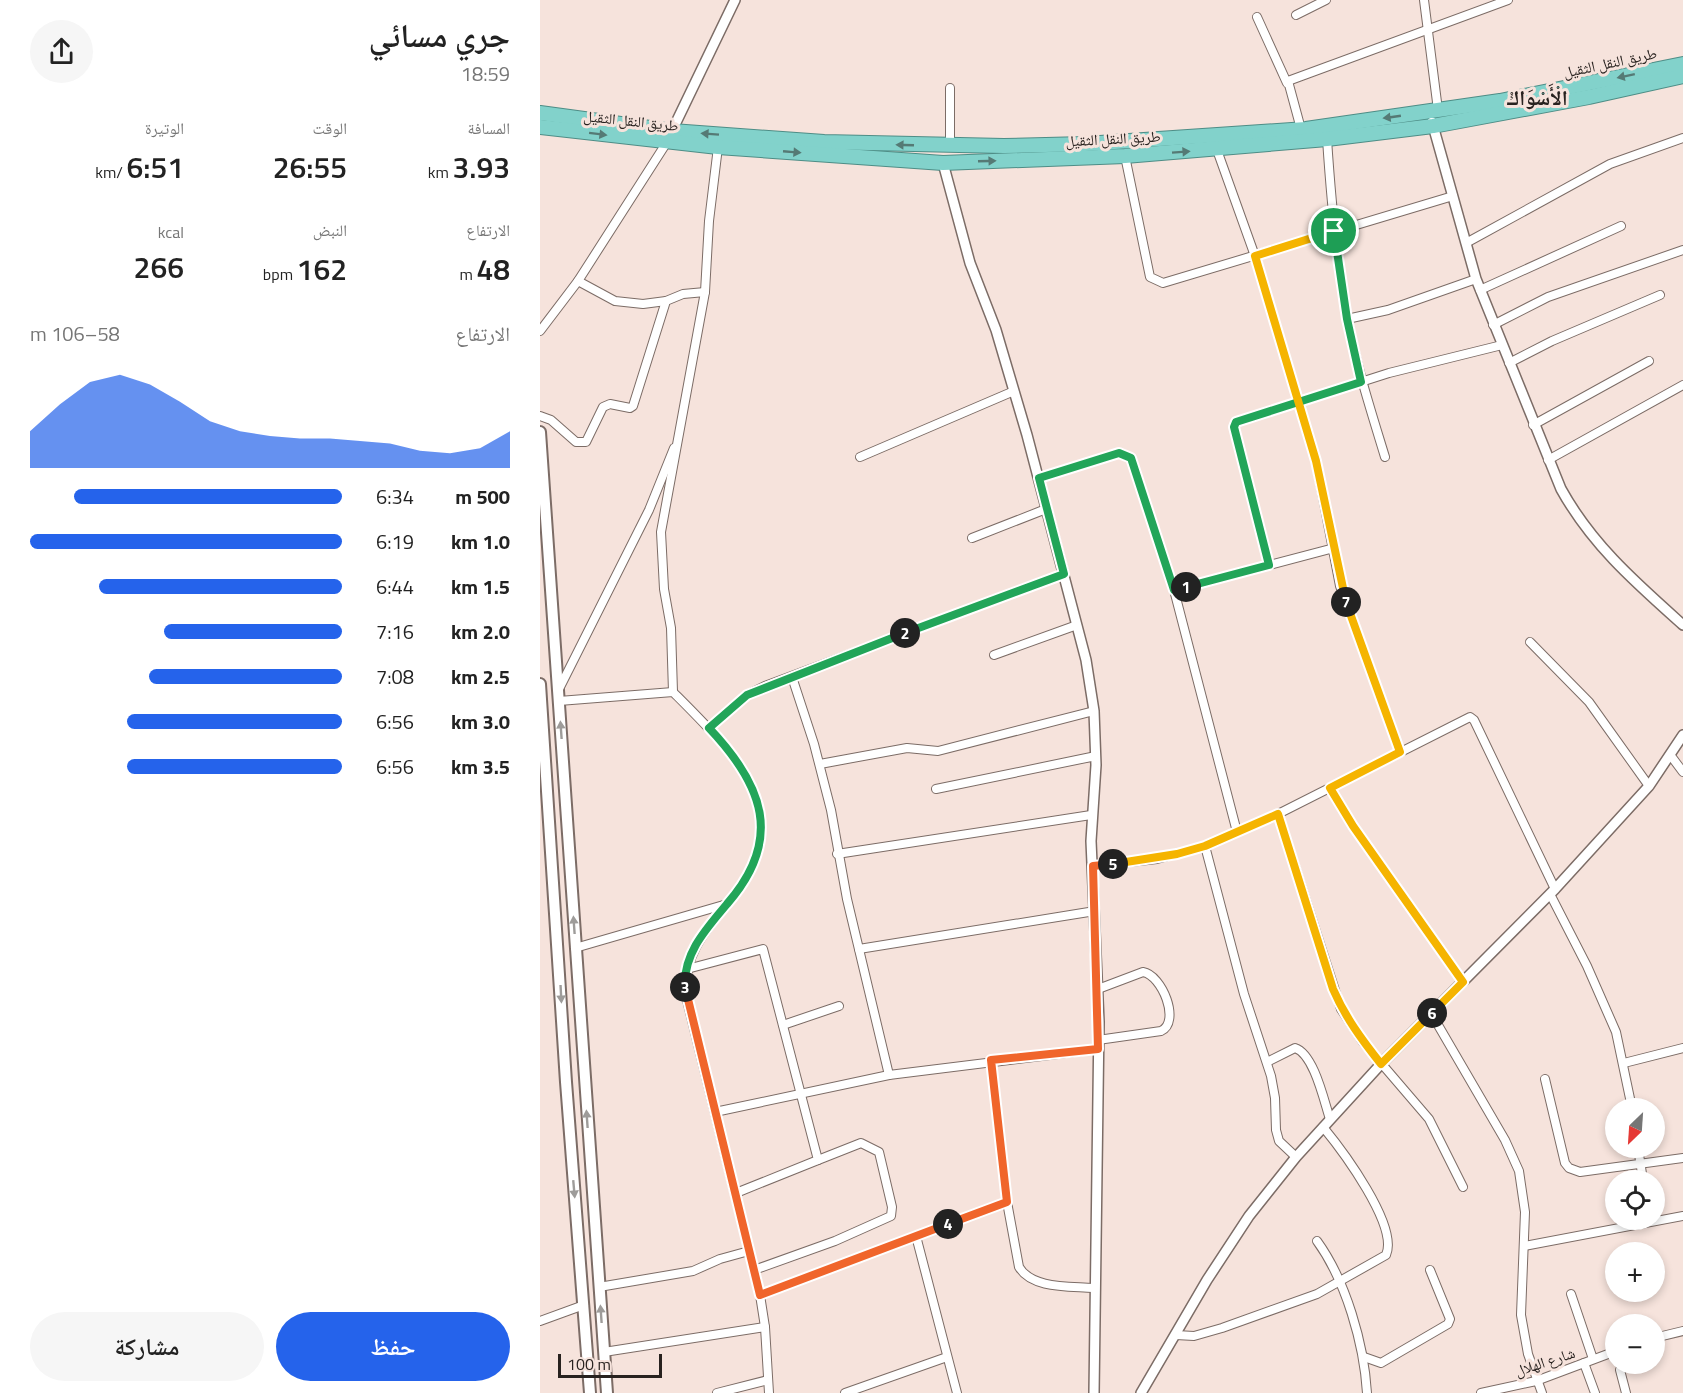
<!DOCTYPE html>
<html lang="ar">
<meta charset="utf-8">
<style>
body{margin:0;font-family:"Titillium Web","Noto Naskh Arabic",sans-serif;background:#f6f6f6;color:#222;direction:rtl;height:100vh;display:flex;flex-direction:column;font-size:22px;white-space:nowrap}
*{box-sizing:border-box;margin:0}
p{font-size:20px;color:#767676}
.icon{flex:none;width:33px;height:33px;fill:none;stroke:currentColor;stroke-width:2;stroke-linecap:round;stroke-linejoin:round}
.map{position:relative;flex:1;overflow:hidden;direction:ltr}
.sheet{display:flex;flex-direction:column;background:#fff;width:540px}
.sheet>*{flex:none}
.needle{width:39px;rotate:205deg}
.buttons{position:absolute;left:1065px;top:1098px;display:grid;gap:12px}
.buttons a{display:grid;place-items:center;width:60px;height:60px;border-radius:50%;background:#fff;box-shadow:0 3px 9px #0003;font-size:30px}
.scale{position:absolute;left:18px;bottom:15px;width:104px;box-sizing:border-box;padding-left:6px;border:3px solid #28221f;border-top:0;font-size:16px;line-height:21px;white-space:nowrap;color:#28221f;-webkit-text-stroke:4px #f6e3dc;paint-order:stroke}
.pin{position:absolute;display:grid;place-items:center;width:51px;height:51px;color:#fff;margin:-26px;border:3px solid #fff;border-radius:50%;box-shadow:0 2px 6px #0007}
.km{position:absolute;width:30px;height:30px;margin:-15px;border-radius:50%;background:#222;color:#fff;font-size:16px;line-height:30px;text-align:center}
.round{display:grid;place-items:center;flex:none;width:63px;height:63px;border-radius:32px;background:#f6f6f6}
.head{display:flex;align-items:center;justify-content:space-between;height:102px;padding:0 30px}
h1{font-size:33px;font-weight:600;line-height:45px}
.stats{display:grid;grid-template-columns:repeat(3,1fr);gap:9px;height:102px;padding:6px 30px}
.stats div{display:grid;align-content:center}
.stats b{font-size:30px;font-weight:600}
.stats small{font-size:16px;font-weight:400}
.stats p{font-size:16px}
.chart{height:168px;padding:12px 30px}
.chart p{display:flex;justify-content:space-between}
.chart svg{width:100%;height:108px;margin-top:6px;fill:#2563eb;opacity:.7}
.primary-button{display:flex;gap:12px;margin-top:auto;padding:12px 30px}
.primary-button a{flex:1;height:69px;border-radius:36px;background:#2563eb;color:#fff;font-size:24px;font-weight:600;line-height:69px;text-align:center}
.primary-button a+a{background:#f6f6f6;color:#222}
ul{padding:0 30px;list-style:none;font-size:20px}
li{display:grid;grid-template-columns:96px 72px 1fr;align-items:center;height:45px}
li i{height:15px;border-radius:8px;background:#2563eb}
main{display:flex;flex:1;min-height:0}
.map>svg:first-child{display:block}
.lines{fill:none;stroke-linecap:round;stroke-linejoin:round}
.minor-casing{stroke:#7c6c66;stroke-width:10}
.tertiary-casing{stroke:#7c6c66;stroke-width:12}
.secondary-casing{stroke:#7c6c66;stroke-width:14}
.trunk-casing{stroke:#4e8d86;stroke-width:16}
.minor{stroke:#fff;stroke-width:8}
.tertiary{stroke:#fff;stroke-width:9}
.secondary{stroke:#fff;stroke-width:10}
.trunk{stroke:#82d2cb;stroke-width:14}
.oneway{fill:#557a75}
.oneway2{fill:#9e9c9a}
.split-1-casing{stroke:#fff;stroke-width:12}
.split-2-casing{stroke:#fff;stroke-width:12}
.split-3-casing{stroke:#fff;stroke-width:12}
.split-4-casing{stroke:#fff;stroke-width:12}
.split-5-casing{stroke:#fff;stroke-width:12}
.split-6-casing{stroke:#fff;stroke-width:12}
.split-7-casing{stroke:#fff;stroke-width:12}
.split-8-casing{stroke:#fff;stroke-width:12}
.split-1{stroke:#22a559;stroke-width:8}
.split-2{stroke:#22a559;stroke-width:8}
.split-3{stroke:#22a559;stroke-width:8}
.split-4{stroke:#f0652b;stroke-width:8}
.split-5{stroke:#f0652b;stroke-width:8}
.split-6{stroke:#f5b400;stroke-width:8}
.split-7{stroke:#f5b400;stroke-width:8}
.split-8{stroke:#f5b400;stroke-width:8}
.labels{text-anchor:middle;stroke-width:6;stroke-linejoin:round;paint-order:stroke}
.street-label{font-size:15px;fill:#28221f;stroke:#f6e3dc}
.district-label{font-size:21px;font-weight:bold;fill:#28221f;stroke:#f6e3dc}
</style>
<main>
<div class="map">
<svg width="1143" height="1393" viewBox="0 0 1143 1393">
<rect width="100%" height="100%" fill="#f6e3dc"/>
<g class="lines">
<defs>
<g id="minor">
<path d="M 884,0 L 898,110"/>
<path d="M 756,15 L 786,0"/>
<path d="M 717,17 L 747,83"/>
<path d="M 410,88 L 410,146"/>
<path d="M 761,129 L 748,81 L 968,0"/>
<path d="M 787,139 C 791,199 796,258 807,316 C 816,365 831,411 845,457"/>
<path d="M 677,150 L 715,256 L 776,461 L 800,586 L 860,752"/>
<path d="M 585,156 L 610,277 L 623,283 L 913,196"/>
<path d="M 926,243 L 1070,164 L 1143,138"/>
<path d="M 38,281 L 75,301 L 103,304 L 126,301"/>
<path d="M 940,290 L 1081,226"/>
<path d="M 807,319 L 848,310 L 936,279"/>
<path d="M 953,325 L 1008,297 L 1143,250"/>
<path d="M 0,331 L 38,281 L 127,142"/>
<path d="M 969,363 L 1012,341 L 1120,295"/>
<path d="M 0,416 L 11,420 L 36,442 L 46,442 L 63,407 L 70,404 L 90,408 L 93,406 L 126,301 L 143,294 L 165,292"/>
<path d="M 993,425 L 1109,361"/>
<path d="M 320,457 L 474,391"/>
<path d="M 1008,460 L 1143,385"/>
<path d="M 499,478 L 579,453 L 591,458 L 634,590 L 697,832"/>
<path d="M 432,538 L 506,509"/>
<path d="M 729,565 L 694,427 L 696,422 L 849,373 L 962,345"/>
<path d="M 634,590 L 794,548"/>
<path d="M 990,642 L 1049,702 L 1109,786"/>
<path d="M 454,655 L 537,625"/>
<path d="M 252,677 L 274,744 L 291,810 L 307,899 L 349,1075"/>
<path d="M 18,691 L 109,510 L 134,448"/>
<path d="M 133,692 L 131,628 L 124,589 L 121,532 L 165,292 L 169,221 L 178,147"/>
<path d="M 19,701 L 133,692 C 197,756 262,817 188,903 C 164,932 143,956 146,996 L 220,1295 L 225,1327 L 229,1393"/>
<path d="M 169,728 L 207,695 L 225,686 L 524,574"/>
<path d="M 1131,756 L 1143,772"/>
<path d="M 280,764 L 367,748 L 398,751 L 554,711"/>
<path d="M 790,788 L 813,826 L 923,982"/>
<path d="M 396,789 L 556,756"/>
<path d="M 738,814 L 801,1009 L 823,1042 L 889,1119 L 923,1187"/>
<path d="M 665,846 L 704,994 L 731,1076 L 735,1098 L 736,1130 L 739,1141 L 756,1157"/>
<path d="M 297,854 L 551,815"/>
<path d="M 553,866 L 617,859 L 665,846 L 738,814 L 930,717 L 934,720 L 1015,889"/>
<path d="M 1010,894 L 1047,966 L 1076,1032 L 1092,1108"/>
<path d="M 35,948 L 187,904"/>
<path d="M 319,949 L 555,911"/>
<path d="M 147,969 L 223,949 L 278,1160 L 196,1193"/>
<path d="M 558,989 L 603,972 C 622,975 641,1022 621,1031 L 558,1040"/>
<path d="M 891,1013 L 965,1140 L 979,1171 L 985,1212 L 981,1315 L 988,1354 L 1002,1393"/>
<path d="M 243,1025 L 299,1006"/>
<path d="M 451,1060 L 467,1202 L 479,1267 C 492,1289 530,1286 553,1288"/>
<path d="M 727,1062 L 755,1048 C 774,1054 784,1101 790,1119"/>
<path d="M 1084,1063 L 1143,1048"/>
<path d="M 1005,1079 L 1025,1163 L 1029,1168 L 1040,1172 L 1143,1158"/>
<path d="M 175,1112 L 349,1075 L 558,1049"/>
<path d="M 1098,1148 L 1103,1180"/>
<path d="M 376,1236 L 467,1202"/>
<path d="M 777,1241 C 806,1281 824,1344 827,1393"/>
<path d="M 984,1246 L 1143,1216"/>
<path d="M 214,1270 L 295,1241 L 351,1216 L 352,1207 L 339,1152 L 321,1143 L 278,1160"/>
<path d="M 59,1287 L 153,1271 L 180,1259 L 209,1251"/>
<path d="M 1031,1294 L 1053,1359"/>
<path d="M 220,1295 L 376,1236 L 417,1393"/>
<path d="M 0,1321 L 44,1305"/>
<path d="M 636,1335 L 654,1336 L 682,1328 L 777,1294 L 846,1255 C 859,1226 802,1150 783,1127"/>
<path d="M 1114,1338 L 1143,1331"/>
<path d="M 64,1352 L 225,1327"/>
<path d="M 824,1357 L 841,1363 L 908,1324 L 910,1319 L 890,1270"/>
<path d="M 1044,1363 L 1055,1393"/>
<path d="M 1080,1370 L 1086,1393"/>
<path d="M 177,1393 L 228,1380"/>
<path d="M 305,1393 L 407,1357"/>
<path d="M 941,1393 L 996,1381 L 1076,1351"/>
</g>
<g id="tertiary">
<path d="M 892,122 L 936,279 L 1021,489 C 1052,545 1096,583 1143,625"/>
<path d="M 130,135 L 195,0"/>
<path d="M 403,163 L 430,263 L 456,330 L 487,435 L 546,660 L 554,711 L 556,765 L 551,841 L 559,1022 L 554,1393"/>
<path d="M 601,1393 L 667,1280 L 709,1216 L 756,1157 L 841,1064 L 1015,889 L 1109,786 L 1143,735"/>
</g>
<g id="secondary">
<path d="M 0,432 L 67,1393"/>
<path d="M 0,684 L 26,1082 L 50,1393"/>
</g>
<g id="trunk">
<path d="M 0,113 L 132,131 L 284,142 L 464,146 L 545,144 L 766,129 L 960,101 L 1143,64"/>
<path d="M 0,127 L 178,147 L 403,163 L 585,156 L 787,139 L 893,126 L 1049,97 L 1143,76"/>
</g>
</defs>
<use href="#minor" class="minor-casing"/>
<use href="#tertiary" class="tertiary-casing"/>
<use href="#secondary" class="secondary-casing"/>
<use href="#trunk" class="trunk-casing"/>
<use href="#minor" class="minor"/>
<use href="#tertiary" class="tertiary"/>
<use href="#secondary" class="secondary"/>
<use href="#trunk" class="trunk"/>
</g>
<defs><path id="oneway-solid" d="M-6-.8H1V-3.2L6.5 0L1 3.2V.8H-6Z" transform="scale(1.5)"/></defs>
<g class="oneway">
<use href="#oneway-solid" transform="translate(1086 76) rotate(168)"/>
<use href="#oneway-solid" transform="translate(852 117) rotate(172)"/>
<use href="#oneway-solid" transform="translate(58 134) rotate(7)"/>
<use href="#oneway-solid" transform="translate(170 134) rotate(-176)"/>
<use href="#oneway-solid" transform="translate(365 145) rotate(-178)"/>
<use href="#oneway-solid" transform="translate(252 152) rotate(5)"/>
<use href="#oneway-solid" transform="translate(641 152) rotate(-4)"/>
<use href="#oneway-solid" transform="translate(447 161) rotate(-2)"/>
</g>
<g class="oneway2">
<use href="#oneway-solid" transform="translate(21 730) rotate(-94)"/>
<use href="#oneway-solid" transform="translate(34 925) rotate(-94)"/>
<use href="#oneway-solid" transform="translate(21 994) rotate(87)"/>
<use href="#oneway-solid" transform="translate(47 1119) rotate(-94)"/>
<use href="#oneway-solid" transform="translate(34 1189) rotate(85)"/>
<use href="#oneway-solid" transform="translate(61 1314) rotate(-94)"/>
</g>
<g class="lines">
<defs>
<path id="split-1" d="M 646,587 L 729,565 L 694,427 L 696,422 L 821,382 L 807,319 L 794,231"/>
<path id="split-2" d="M 365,633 L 524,574 L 499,478 L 579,453 L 591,458 L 634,590 L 646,587"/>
<path id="split-3" d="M 145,987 C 143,953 167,928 187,904 C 244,839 223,785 169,728 L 207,695 L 365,633"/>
<path id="split-4" d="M 145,987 L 220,1295 L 408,1224"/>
<path id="split-5" d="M 408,1224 L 467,1202 L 451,1060 L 558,1049 L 553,866 L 573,864"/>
<path id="split-6" d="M 573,864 L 637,854 L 665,846 L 738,814 L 793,989 C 805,1017 822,1040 841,1064 L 892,1013"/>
<path id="split-7" d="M 806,602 L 860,752 L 790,788 L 813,826 L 923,982 L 892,1013"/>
<path id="split-8" d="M 794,231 L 715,256 L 776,461 L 806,602"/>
</defs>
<use href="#split-1" class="split-1-casing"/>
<use href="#split-2" class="split-2-casing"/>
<use href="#split-3" class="split-3-casing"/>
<use href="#split-4" class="split-4-casing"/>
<use href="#split-5" class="split-5-casing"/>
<use href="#split-6" class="split-6-casing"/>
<use href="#split-7" class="split-7-casing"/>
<use href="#split-8" class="split-8-casing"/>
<use href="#split-1" class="split-1"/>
<use href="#split-2" class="split-2"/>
<use href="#split-3" class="split-3"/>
<use href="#split-4" class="split-4"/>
<use href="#split-5" class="split-5"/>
<use href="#split-6" class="split-6"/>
<use href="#split-7" class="split-7"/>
<use href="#split-8" class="split-8"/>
</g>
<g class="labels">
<g class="street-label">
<text transform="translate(1070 63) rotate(-12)" y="5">طريق النقل الثقيل</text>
<text transform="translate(91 121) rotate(6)" y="5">طريق النقل الثقيل</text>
<text transform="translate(573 139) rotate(-3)" y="5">طريق النقل الثقيل</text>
<text transform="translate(1005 1362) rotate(-18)" y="5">شارع الهلال</text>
</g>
<g class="district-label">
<text x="997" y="105">الْأَسْوَاكْ</text>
</g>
</g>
</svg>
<div class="buttons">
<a><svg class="needle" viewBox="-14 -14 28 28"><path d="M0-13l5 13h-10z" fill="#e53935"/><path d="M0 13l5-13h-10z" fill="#767676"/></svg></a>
<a><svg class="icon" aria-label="locate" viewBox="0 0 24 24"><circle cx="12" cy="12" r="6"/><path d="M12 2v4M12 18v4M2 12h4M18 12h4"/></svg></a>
<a>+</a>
<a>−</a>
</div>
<div class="scale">100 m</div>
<div class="pin" style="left:794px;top:231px;background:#1e9e55"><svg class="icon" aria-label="arrive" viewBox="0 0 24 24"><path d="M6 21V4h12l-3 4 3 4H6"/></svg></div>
<b class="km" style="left:646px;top:587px">1</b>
<b class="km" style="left:365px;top:633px">2</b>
<b class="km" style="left:145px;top:987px">3</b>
<b class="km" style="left:408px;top:1224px">4</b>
<b class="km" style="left:573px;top:864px">5</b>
<b class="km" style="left:892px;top:1013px">6</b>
<b class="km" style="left:806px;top:602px">7</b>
</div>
<section class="sheet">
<div class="head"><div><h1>جري مسائي</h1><p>18:59</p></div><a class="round"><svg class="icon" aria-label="share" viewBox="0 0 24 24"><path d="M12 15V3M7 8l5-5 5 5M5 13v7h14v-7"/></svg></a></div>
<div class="stats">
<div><p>المسافة</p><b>3.93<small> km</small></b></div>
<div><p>الوقت</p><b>26:55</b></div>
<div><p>الوتيرة</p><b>6:51<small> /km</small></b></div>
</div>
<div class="stats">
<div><p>الارتفاع</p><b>48<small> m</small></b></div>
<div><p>النبض</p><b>162<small> bpm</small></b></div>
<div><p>kcal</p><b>266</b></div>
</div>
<div class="chart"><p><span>الارتفاع</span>58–106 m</p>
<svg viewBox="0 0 160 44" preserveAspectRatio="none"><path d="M0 44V29L10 18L20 9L30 6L40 10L50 17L60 25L70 29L80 31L90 32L100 32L110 33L120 34L130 37L140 38L150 36L160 29V44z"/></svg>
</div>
<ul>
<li><b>500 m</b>6:34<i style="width:86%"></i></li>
<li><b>1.0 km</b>6:19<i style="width:100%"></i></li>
<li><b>1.5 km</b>6:44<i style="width:78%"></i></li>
<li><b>2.0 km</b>7:16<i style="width:57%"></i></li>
<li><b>2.5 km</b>7:08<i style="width:62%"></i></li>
<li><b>3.0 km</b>6:56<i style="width:69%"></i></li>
<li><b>3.5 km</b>6:56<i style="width:69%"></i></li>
</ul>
<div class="primary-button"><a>حفظ</a><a>مشاركة</a></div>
</section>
</main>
